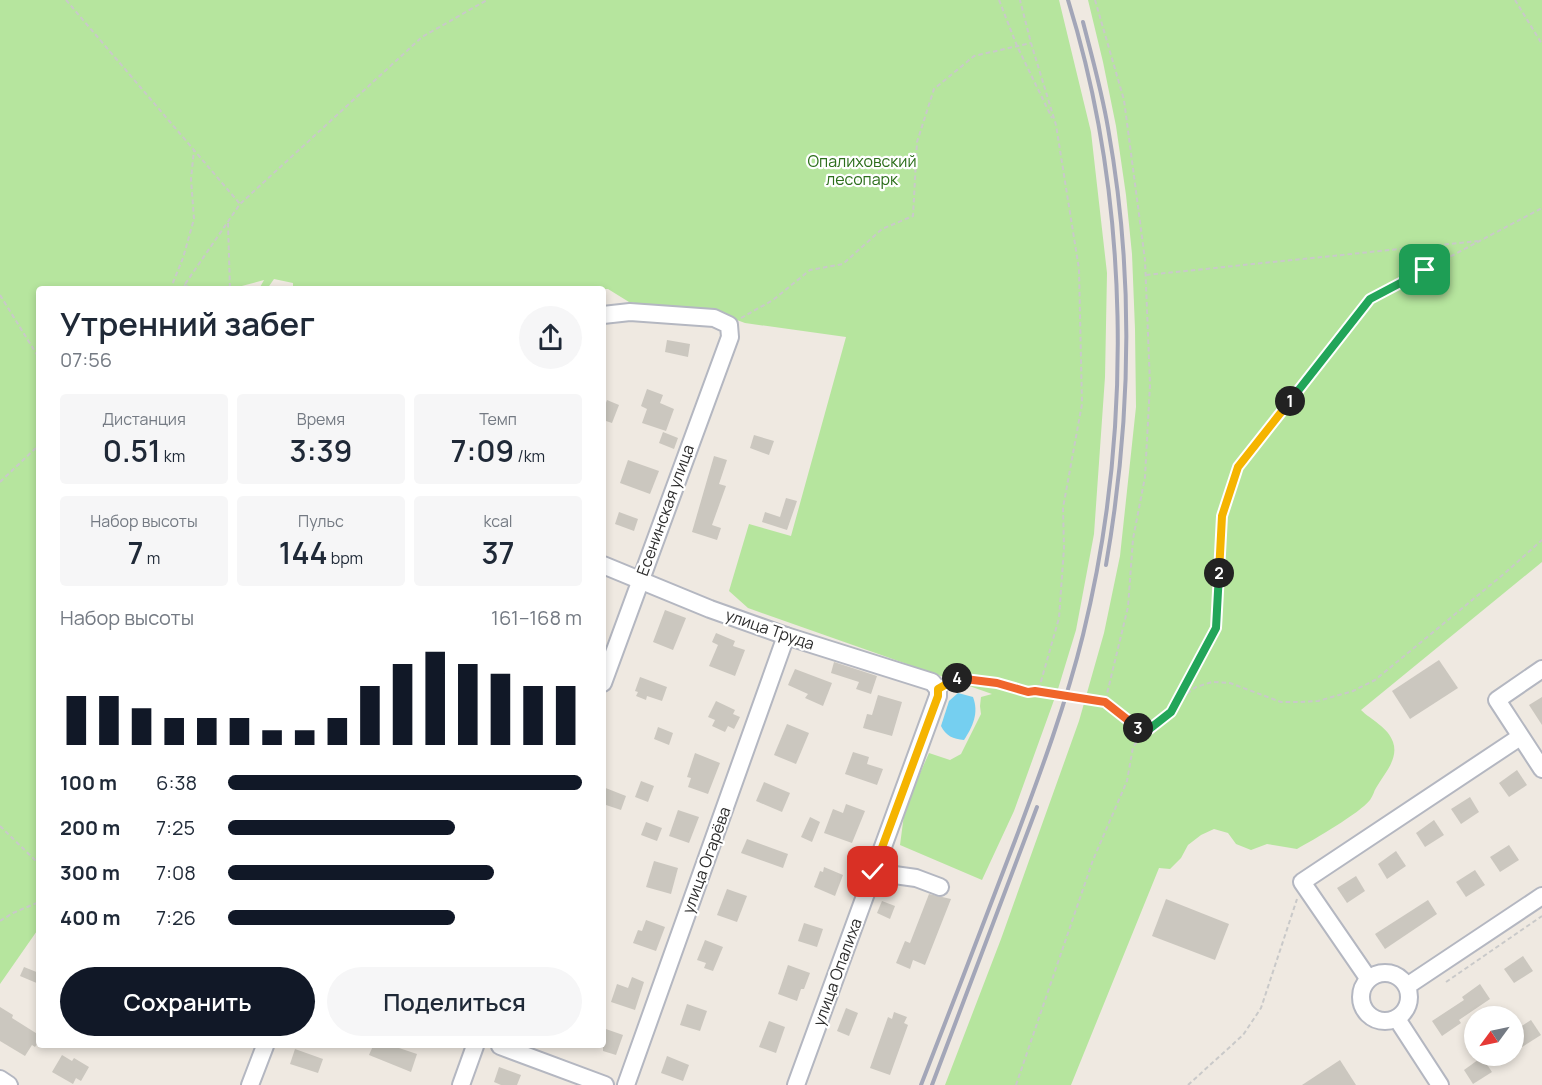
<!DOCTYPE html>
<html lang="ru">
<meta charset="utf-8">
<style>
body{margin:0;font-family:Manrope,sans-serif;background:#f6f6f7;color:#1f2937;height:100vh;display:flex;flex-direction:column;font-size:22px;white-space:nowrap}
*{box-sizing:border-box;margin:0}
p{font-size:20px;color:#747a83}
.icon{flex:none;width:33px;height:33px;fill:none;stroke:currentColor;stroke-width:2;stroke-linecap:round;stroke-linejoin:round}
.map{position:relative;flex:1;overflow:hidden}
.panel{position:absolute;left:36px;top:286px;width:570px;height:762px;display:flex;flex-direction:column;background:#fff;border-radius:6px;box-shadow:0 3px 9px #0003}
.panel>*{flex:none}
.needle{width:39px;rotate:237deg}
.buttons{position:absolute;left:1464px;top:1006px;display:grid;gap:12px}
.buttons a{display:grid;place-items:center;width:60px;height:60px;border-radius:50%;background:#fff;box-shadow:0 3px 9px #0003;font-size:30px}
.pin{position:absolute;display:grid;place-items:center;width:51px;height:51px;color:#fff;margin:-26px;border-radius:12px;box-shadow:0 3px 9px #0006}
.km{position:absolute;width:30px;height:30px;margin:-15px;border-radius:50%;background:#222;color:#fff;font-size:16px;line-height:30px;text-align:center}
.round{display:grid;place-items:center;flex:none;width:63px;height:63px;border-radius:32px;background:#f6f6f7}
.summary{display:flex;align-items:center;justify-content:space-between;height:102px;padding:0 24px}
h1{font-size:33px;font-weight:600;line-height:45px}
.stats{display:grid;grid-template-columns:repeat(3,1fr);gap:9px;height:102px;padding:6px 24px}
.stats div{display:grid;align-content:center;border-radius:6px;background:#f6f6f7;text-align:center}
.stats b{font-size:30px;font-weight:600}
.stats small{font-size:16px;font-weight:400}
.stats p{font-size:16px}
.chart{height:168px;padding:12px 24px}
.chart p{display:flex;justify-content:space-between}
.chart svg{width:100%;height:108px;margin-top:6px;stroke:#111827;stroke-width:6}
.primary-button{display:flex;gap:12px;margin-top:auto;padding:12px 24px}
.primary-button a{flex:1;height:69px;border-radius:36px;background:#111827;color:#fff;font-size:24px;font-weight:600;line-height:69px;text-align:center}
.primary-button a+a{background:#f6f6f7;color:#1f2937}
ul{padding:0 24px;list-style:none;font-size:20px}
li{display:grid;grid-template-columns:96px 72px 1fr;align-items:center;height:45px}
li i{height:15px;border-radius:8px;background:#111827}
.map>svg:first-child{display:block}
.green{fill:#b6e59e}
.water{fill:#75cff0}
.building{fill:#cbc7bf}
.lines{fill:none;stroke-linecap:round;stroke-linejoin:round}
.minor-casing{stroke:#b4b7c1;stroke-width:20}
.path{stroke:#c9c9c9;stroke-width:2;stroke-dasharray:4.5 3;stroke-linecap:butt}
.minor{stroke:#fff;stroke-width:16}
.rail{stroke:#a3a6b8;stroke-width:4}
.split-1-casing{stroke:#fff;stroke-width:12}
.split-2-casing{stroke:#fff;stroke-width:12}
.split-3-casing{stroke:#fff;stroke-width:12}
.split-4-casing{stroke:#fff;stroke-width:12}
.split-5-casing{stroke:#fff;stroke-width:12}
.split-1{stroke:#22a559;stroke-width:8}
.split-2{stroke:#f5b400;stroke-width:8}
.split-3{stroke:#22a559;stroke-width:8}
.split-4{stroke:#f0652b;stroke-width:8}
.split-5{stroke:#f5b400;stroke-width:8}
.labels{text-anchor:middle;stroke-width:4.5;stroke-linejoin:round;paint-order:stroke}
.park-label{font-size:16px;fill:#2c6e1b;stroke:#fff}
.street-label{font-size:16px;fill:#2e2e2e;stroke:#fff}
</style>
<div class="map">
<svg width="1542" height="1085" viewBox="0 0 1542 1085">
<rect width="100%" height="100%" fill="#efe9e1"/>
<g class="green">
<path d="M 0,0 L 1059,0 L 1091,132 L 1107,273 L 1105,377 L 1094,534 L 1076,630 L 1058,689 L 1014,811 L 982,880 L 900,845 L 905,807 L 929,753 L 950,760 L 961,754 L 981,714 L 980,706 L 981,697 L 992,694 L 748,608 L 729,591 L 749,524 L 791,536 L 846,337 L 745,323 L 718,313 L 677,309 L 629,302 L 608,289 L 293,290 L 293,283 L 274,279 L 267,289 L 259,289 L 264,280 L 238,287 L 238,289 L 39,290 L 39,928 L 0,984 Z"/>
<path d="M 1088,0 L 1542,0 L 1542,562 L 1361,710 C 1371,720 1388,727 1393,742 C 1399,759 1384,774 1376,788 C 1374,791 1373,796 1370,800 C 1360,813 1313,840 1297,849 L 1267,844 L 1251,850 L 1236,844 L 1228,833 L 1214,829 L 1201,835 L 1188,845 L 1181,858 L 1170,869 L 1159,868 L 1071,1085 L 945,1085 L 1001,939 L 1079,721 L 1104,633 L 1120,556 L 1136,407 L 1135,329 L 1132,254 L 1126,195 L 1116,126 L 1103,62 Z"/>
</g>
<path class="water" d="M 958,693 L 973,697 C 979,713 973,726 964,740 C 953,739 946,736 941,726 L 949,701 Z"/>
<g class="building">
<path d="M 667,340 L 690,344 L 688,357 L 665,352 Z"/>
<path d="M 647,389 L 663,395 L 660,403 L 674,409 L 666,431 L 642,423 L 647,409 L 641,406 Z"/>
<path d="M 607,400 L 619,405 L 612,423 L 603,420 L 603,411 Z"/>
<path d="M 663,432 L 678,438 L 674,449 L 659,443 Z"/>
<path d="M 754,435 L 774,441 L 769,455 L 750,448 Z"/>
<path d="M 714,456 L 727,460 L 719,484 L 726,486 L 712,525 L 721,528 L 717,540 L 692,532 Z"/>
<path d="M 628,460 L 659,471 L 650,494 L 620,483 Z"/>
<path d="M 786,498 L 797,501 L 787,530 L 762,522 L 765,512 L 780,517 Z"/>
<path d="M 619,512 L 638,519 L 634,531 L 615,524 Z"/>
<path d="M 665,610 L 686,618 L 673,650 L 653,642 Z"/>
<path d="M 716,633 L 735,641 L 733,646 L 745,650 L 735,676 L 709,666 L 718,645 L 712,642 Z"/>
<path d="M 1439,660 L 1458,688 L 1410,719 L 1392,691 Z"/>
<path d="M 834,662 L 877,676 L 871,694 L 856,689 L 859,682 L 831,673 Z"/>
<path d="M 795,669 L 832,683 L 823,706 L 805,698 L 808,694 L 788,685 Z"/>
<path d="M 640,677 L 667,687 L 662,701 L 647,696 L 646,700 L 636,696 L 638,692 L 635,691 Z"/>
<path d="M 878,695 L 902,702 L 892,736 L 863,728 L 867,714 L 872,715 Z"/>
<path d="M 1542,697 L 1542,725 L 1529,705 Z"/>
<path d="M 716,701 L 735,710 L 733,714 L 740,717 L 734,729 L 728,726 L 725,732 L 712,726 L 715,720 L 708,717 Z"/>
<path d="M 787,724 L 809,733 L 796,764 L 774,755 Z"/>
<path d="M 658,727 L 673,733 L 669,745 L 654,739 Z"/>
<path d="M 853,752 L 869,757 L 867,764 L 883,769 L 877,785 L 845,774 Z"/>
<path d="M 695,753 L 720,763 L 708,794 L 688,787 L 691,778 L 687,777 Z"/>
<path d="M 1517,770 L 1527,785 L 1509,797 L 1499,783 Z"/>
<path d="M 641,781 L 654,786 L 648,802 L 635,797 Z"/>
<path d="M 764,782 L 790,793 L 782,812 L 756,801 Z"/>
<path d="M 603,787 L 626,796 L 621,810 L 603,804 Z"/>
<path d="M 1470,797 L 1479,812 L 1461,824 L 1451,809 Z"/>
<path d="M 846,804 L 865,811 L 852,843 L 824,833 L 833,809 L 843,813 Z"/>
<path d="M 678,810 L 699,817 L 689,843 L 669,836 Z"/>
<path d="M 810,817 L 820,822 L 812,842 L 801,837 Z"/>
<path d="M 1434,820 L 1444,835 L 1425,847 L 1416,833 Z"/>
<path d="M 646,822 L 662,828 L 657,841 L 641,835 Z"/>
<path d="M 747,839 L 788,854 L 783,868 L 741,853 Z"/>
<path d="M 1509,845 L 1519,860 L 1500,872 L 1490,857 Z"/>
<path d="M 1396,851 L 1406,866 L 1387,879 L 1378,864 Z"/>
<path d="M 654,861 L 678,868 L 671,894 L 646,887 Z"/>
<path d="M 824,867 L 843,875 L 835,896 L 814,887 L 820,871 L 823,872 Z"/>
<path d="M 1475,870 L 1485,885 L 1466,897 L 1456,882 Z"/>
<path d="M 1356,876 L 1365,891 L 1347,903 L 1337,888 Z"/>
<path d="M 727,889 L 747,896 L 737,922 L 717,915 Z"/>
<path d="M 929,894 L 951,899 L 925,965 L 913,960 L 910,969 L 896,963 L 905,941 L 910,943 Z"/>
<path d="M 1166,899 L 1229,924 L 1215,960 L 1152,936 Z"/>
<path d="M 1428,900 L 1437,914 L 1385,949 L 1375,934 Z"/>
<path d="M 882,901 L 895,906 L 890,919 L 877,913 Z"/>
<path d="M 646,920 L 665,927 L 656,951 L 633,943 L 638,930 L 642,931 Z"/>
<path d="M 804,923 L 823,929 L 817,947 L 798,941 Z"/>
<path d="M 705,940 L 723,947 L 713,971 L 704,968 L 706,963 L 697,960 Z"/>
<path d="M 1523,956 L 1533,971 L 1514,983 L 1504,969 Z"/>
<path d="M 788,965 L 810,973 L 804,989 L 801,989 L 797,1001 L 778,994 Z"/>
<path d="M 24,967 L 39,973 L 39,984 L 20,976 Z"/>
<path d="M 632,977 L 644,982 L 635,1010 L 611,1002 L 617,984 L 628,988 Z"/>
<path d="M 1480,984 L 1490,999 L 1459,1020 L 1461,1023 L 1442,1036 L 1432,1021 L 1464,1000 L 1462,997 Z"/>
<path d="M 687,1004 L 707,1011 L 700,1031 L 680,1025 Z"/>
<path d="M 0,1007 L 13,1015 L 12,1018 L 39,1035 L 39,1041 L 35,1047 L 32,1045 L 25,1056 L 0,1041 Z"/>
<path d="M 846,1008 L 858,1013 L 849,1036 L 837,1031 Z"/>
<path d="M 894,1012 L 907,1017 L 904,1023 L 908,1025 L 890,1075 L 870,1068 L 888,1017 L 892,1019 Z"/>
<path d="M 1531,1020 L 1541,1035 L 1522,1047 L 1514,1031 Z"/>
<path d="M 769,1021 L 785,1027 L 776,1053 L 759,1047 Z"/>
<path d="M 603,1028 L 623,1035 L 616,1055 L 603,1051 Z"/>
<path d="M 373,1046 L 393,1046 L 417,1054 L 411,1072 L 369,1055 Z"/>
<path d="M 295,1049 L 323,1059 L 318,1073 L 290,1064 Z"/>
<path d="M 62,1055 L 72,1061 L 74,1058 L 89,1067 L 81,1081 L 76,1078 L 73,1084 L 52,1072 Z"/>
<path d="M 667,1056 L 689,1065 L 683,1081 L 661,1073 Z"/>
<path d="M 1482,1057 L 1492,1072 L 1473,1084 L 1464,1070 Z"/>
<path d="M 1340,1060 L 1356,1085 L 1302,1085 Z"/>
<path d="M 499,1067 L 521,1075 L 517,1085 L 501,1085 L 494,1082 Z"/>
</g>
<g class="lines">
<defs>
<g id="minor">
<path d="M 603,315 L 630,312 L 714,318 L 729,325 L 730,337 L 603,683"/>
<path d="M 603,565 L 710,609 L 786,636 L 932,682 L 938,689 L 938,696 L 796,1085"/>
<path d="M 1542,669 L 1497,700 L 1542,769"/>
<path d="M 873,872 L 916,878 L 940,887"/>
<circle cx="1385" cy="997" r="24"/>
<path d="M 1368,978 L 1302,882 L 1520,737"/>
<path d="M 1407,986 L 1542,896"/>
<path d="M 1397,1019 L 1440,1085"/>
<path d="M 500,1046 L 605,1085"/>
<path d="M 0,1079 L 9,1085"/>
<path d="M 250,1085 L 265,1046"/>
<path d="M 461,1085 L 475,1046"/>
<path d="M 626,1085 L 786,636"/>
</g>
</defs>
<use href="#minor" class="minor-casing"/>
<g class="path">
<path d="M 66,0 L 240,204"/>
<path d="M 999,0 L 1017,46 L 1052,118"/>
<path d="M 1095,0 L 1124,100 L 1145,260 L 1150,384 L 1145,477 L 1133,539 L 1128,607 L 1105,702"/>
<path d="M 1515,0 L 1542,44"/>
<path d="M 228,223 L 230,290"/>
<path d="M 1146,275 L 1478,241"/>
<path d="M 184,285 L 195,290"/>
<path d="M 170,290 L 183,258 L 194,219 L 191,179 L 194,150"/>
<path d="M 181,290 L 240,204 L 422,37 L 487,0"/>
<path d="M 0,295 L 39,358"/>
<path d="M 741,318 L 773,300 L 810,270 L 843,264 L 882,229 L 913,216 L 917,142 L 934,89 L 974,56 L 1031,43"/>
<path d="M 0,482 L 39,445"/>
<path d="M 951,681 L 956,678 L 997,683 L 1028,692 L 1035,691 L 1040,685 L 1059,618 L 1064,548 L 1063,508 L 1082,404 L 1079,269 L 1056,125 L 1031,43 L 1020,0"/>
<path d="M 1035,691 L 1105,702 L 1115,709 L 1143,734"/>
<path d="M 1175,704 L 1216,629 L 1222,516 L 1238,467 L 1370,299 L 1542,208"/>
<path d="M 0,826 L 39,864"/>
<path d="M 0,921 L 13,913 L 39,902"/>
<path d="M 1446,982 L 1542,916"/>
<path d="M 1016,1085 L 1093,860 L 1127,781 L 1133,747 L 1143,734 L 1171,712 L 1181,698 L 1196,687 L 1212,682 L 1230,683 L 1281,702 L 1299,702 L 1318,701 L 1353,691 L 1375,680 L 1505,573 L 1542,540"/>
<path d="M 1188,1085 L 1243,1035 L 1261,1008 L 1297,899"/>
</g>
<use href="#minor" class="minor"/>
<g class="rail">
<path d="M 1083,22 C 1092,57 1102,92 1108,128 C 1134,272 1131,421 1106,565"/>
<path d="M 921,1085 C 953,1003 985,920 1016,838 C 1041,771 1066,704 1083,635 C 1133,431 1130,200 1068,0"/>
<path d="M 932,1085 L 1037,807"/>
</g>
</g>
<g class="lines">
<defs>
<path id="split-1" d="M 1290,401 L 1370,299 L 1425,270"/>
<path id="split-2" d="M 1219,573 L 1222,516 L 1238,467 L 1290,401"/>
<path id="split-3" d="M 1138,728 L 1143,734 L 1171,712 L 1216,628 L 1219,573"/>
<path id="split-4" d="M 957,678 L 997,683 L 1028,692 L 1035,691 L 1105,702 L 1138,728"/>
<path id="split-5" d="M 873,872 L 938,696 L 938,689 L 957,678"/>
</defs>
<use href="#split-1" class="split-1-casing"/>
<use href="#split-2" class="split-2-casing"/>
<use href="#split-3" class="split-3-casing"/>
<use href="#split-4" class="split-4-casing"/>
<use href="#split-5" class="split-5-casing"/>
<use href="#split-1" class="split-1"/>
<use href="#split-2" class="split-2"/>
<use href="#split-3" class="split-3"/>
<use href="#split-4" class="split-4"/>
<use href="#split-5" class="split-5"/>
</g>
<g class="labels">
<g class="park-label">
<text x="862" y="167">Опалиховский<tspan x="862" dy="18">лесопарк</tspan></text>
</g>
<g class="street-label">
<text transform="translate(665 510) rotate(-70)" y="6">Есенинская улица</text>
<text transform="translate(770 629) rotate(19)" y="6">улица Труда</text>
<text transform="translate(706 860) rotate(-70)" y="6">улица Огарёва</text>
<text transform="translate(837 972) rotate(-70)" y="6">улица Опалиха</text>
</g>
</g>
</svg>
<div class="buttons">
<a><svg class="needle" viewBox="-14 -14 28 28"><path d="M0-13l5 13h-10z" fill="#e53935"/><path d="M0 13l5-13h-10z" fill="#747a83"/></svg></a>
</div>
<div class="pin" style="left:1425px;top:270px;background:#1e9e55"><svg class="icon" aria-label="arrive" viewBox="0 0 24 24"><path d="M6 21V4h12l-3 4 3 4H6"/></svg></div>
<div class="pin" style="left:873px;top:872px;background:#d93025"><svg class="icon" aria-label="check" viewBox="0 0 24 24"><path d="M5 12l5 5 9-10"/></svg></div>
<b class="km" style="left:1290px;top:401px">1</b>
<b class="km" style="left:1219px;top:573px">2</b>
<b class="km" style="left:1138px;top:728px">3</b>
<b class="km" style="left:957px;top:678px">4</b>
<section class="panel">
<div class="summary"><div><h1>Утренний забег</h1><p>07:56</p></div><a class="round"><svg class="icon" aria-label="share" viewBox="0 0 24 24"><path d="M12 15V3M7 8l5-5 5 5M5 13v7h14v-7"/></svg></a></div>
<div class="stats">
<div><p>Дистанция</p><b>0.51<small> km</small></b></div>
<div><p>Время</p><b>3:39</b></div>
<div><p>Темп</p><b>7:09<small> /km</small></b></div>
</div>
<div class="stats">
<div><p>Набор высоты</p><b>7<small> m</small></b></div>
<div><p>Пульс</p><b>144<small> bpm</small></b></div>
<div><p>kcal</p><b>37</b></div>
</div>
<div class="chart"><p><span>Набор высоты</span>161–168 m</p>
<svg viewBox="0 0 160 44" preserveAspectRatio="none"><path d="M5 44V24M15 44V24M25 44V29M35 44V33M45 44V33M55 44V33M65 44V38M75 44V38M85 44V33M95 44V20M105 44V11M115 44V6M125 44V11M135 44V15M145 44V20M155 44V20"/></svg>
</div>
<ul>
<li><b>100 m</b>6:38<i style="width:100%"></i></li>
<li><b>200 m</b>7:25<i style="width:64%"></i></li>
<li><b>300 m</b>7:08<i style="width:75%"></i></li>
<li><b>400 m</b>7:26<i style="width:64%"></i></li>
</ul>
<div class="primary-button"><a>Сохранить</a><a>Поделиться</a></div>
</section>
</div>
